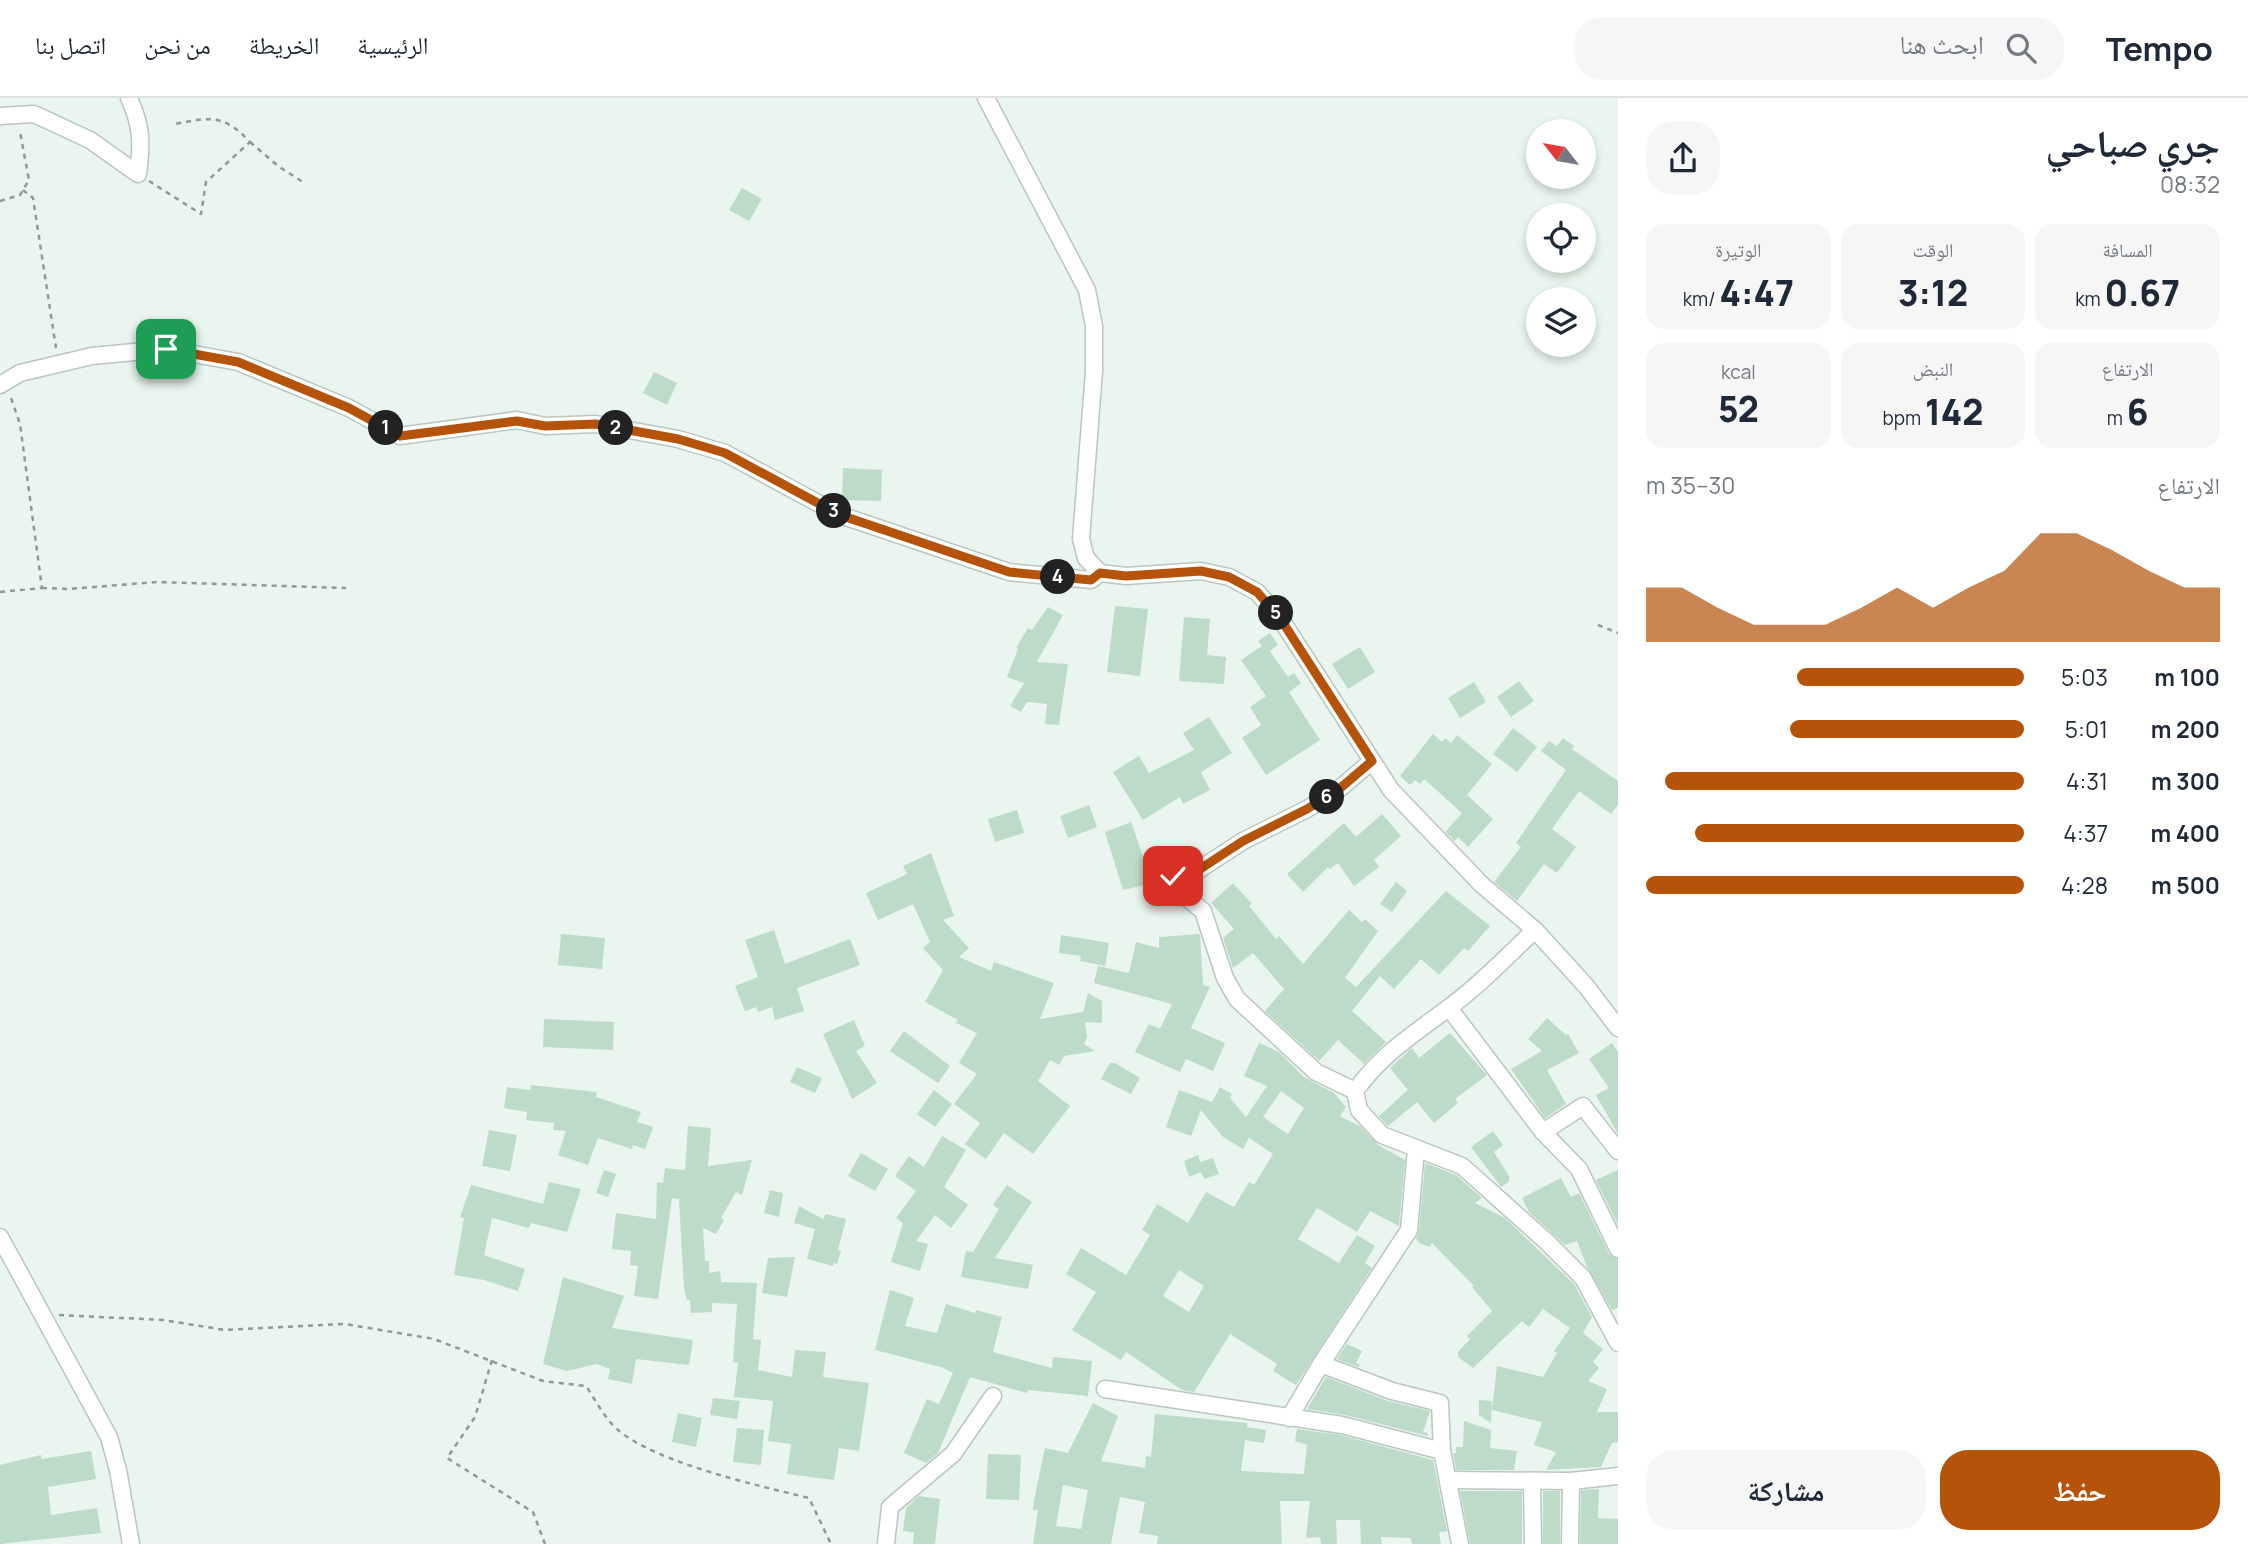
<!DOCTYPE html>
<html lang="ar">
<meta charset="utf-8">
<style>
body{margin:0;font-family:Manrope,"Noto Naskh Arabic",sans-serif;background:#f6f6f7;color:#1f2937;direction:rtl;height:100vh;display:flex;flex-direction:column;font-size:26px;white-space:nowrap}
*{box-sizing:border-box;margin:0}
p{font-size:23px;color:#747a83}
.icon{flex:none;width:38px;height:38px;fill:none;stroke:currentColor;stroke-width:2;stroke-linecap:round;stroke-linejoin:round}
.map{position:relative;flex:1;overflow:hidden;direction:ltr}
.details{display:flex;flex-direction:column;background:#fff;width:630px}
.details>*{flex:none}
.needle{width:46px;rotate:301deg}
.controls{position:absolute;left:1526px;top:21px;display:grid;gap:14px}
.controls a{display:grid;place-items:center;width:70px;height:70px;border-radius:50%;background:#fff;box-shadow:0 4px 10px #0003;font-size:35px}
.pin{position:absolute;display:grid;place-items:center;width:60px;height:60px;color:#fff;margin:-30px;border-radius:14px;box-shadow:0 4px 10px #0006}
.km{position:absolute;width:35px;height:35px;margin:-18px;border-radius:50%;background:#222;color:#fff;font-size:19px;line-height:35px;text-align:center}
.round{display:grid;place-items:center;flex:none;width:74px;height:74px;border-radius:28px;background:#f6f6f7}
.overview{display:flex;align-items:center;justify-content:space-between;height:119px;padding:0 28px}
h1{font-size:38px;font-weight:800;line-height:52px}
.stats{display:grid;grid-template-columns:repeat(3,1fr);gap:10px;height:119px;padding:7px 28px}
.stats div{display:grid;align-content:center;border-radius:18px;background:#f6f6f7;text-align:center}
.stats b{font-size:35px;font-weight:800}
.stats small{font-size:19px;font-weight:400}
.stats p{font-size:19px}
.chart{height:196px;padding:14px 28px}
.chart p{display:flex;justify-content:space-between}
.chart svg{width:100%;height:126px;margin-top:7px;fill:#b45309;opacity:.7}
.button{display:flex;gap:14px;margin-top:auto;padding:14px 28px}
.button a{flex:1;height:80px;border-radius:28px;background:#b45309;color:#fff;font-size:28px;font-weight:800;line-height:80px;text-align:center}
.button a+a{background:#f6f6f7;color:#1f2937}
ul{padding:0 28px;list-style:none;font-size:23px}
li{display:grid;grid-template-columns:112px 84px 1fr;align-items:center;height:52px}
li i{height:18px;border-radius:9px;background:#b45309}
header{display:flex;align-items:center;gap:42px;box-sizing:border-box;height:98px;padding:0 35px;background:#fff;border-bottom:2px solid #e0e1e3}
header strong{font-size:33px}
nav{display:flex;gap:38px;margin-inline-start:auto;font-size:24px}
.search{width:490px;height:63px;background:#f6f6f7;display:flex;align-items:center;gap:18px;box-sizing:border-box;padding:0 24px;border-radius:28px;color:#747a83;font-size:26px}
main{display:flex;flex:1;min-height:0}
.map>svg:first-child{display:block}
.building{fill:#bcdcc9;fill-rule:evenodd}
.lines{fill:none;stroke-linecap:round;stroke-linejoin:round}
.minor-casing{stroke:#bac6bf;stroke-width:19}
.path{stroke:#909994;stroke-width:2.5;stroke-dasharray:5 5;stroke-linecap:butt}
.minor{stroke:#fff;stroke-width:16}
.route-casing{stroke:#fff;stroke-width:14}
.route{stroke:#b45309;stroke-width:9}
</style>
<header>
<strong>Tempo</strong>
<div class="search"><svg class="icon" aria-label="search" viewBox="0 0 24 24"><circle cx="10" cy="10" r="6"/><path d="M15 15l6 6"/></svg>ابحث هنا</div>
<nav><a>الرئيسية</a><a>الخريطة</a><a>من نحن</a><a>اتصل بنا</a></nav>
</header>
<main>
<section class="details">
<div class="overview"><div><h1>جري صباحي</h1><p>08:32</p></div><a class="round"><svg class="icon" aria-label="share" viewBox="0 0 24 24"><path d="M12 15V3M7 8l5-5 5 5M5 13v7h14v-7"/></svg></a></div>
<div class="stats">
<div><p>المسافة</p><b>0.67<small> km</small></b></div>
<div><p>الوقت</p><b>3:12</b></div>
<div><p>الوتيرة</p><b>4:47<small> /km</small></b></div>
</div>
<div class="stats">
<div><p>الارتفاع</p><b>6<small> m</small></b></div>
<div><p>النبض</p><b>142<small> bpm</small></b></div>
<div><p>kcal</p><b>52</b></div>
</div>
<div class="chart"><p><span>الارتفاع</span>30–35 m</p>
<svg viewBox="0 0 160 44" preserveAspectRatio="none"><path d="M0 44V25L10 25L20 32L30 38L40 38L50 38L60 32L70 25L80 32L90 25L100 19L110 6L120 6L130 12L140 19L150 25L160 25V44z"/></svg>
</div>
<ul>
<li><b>100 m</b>5:03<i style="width:60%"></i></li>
<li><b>200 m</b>5:01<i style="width:62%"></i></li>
<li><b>300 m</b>4:31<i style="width:95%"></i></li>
<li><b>400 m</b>4:37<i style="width:87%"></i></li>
<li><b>500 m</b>4:28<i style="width:100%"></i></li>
</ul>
<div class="button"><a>حفظ</a><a>مشاركة</a></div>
</section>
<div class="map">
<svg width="1618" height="1446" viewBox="0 0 1618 1446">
<rect width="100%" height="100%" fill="#e9f5ee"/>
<g class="building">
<path d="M 742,90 L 762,101 L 749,123 L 729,112 Z"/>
<path d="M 654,274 L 677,285 L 667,307 L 643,295 Z"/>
<path d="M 843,370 L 882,372 L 881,403 L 842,402 Z"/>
<path d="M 1115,508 L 1148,511 L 1140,578 L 1107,574 Z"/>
<path d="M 1048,509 L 1063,517 L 1037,564 L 1068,566 L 1059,627 L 1045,626 L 1047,606 L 1027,604 L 1021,614 L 1010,608 L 1024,585 L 1007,579 L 1018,551 L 1016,550 L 1028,530 L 1032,532 Z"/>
<path d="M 1184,519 L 1210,521 L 1207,557 L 1226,559 L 1224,586 L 1179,583 Z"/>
<path d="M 1270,535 L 1278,547 L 1270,553 L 1288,579 L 1294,575 L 1301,585 L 1289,594 L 1320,642 L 1266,677 L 1242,640 L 1261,627 L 1250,609 L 1266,598 L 1241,562 L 1262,548 L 1258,543 Z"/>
<path d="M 1360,549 L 1375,574 L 1348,591 L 1332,566 Z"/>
<path d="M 1519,583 L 1534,603 L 1511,619 L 1497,599 Z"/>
<path d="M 1474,584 L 1486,604 L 1460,620 L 1448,600 Z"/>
<path d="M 1209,619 L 1232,655 L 1201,674 L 1210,692 L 1183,706 L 1180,699 L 1143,722 L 1113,674 L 1139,658 L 1149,675 L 1194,652 L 1183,635 Z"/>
<path d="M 1513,630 L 1537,649 L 1517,674 L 1493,656 Z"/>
<path d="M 1433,636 L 1442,644 L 1445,640 L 1451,645 L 1457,637 L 1492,666 L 1467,697 L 1493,721 L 1468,749 L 1458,739 L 1455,743 L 1445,734 L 1462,715 L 1424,681 L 1420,686 L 1415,682 L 1410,687 L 1400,678 Z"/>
<path d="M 1563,640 L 1574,648 L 1572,651 L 1618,683 L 1618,707 L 1611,716 L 1579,693 L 1552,731 L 1576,749 L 1557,775 L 1544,766 L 1517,803 L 1494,784 L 1521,749 L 1516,745 L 1566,672 L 1541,653 L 1549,643 L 1557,648 Z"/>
<path d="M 1089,707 L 1097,729 L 1068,740 L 1060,718 Z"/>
<path d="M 1017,712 L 1024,735 L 995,744 L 988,721 Z"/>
<path d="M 1382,716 L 1401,738 L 1374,762 L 1379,769 L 1354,788 L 1338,765 L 1330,771 L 1328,769 L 1303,794 L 1287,776 L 1344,725 L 1356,739 Z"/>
<path d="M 1131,724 L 1144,761 L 1148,761 L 1154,785 L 1123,792 L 1105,734 Z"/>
<path d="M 931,755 L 954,818 L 943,822 L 969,850 L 959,859 L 991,873 L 994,864 L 1054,885 L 1040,921 L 1083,914 L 1088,895 L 1102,903 L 1102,925 L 1085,924 L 1087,939 L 1084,946 L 1095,953 L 1064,958 L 1059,967 L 1050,962 L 1038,983 L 1070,1008 L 1033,1056 L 1004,1035 L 986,1061 L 965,1046 L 980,1025 L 954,1006 L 977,976 L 959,965 L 977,935 L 956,925 L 958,922 L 925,904 L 943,872 L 923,850 L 930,844 L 913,806 L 878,822 L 866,795 L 907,776 L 903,768 Z"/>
<path d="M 1396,784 L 1407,793 L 1392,814 L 1380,806 Z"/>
<path d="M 1233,785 L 1252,806 L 1249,808 L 1276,841 L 1279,838 L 1303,866 L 1349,812 L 1362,824 L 1365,821 L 1378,833 L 1345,880 L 1356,889 L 1446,793 L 1490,828 L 1468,853 L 1464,850 L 1439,877 L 1421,861 L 1394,891 L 1380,878 L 1352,913 L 1386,944 L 1364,966 L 1338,942 L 1319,963 L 1265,913 L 1284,891 L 1253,855 L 1233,870 L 1223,840 L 1234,831 L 1211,805 Z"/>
<path d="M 774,832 L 785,866 L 850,841 L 860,867 L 797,890 L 804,913 L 775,922 L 772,909 L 758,914 L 756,909 L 745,913 L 735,888 L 758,879 L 745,842 Z"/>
<path d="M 561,836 L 605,840 L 602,871 L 558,867 Z"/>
<path d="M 1200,836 L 1203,887 L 1210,889 L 1191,930 L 1225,945 L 1213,973 L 1186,961 L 1180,974 L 1135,954 L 1149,926 L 1160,931 L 1172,906 L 1094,885 L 1098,868 L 1129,875 L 1136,844 L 1159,850 L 1159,839 Z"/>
<path d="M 1061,837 L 1109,845 L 1105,868 L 1080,863 L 1081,858 L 1059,855 Z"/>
<path d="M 1547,920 L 1566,937 L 1568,936 L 1579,955 L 1547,972 L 1566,1006 L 1545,1020 L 1511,971 L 1542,953 L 1528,941 Z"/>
<path d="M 544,921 L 614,924 L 613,952 L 543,949 Z"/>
<path d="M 854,922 L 865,948 L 856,953 L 877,985 L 852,1001 L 823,936 Z"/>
<path d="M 904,933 L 950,968 L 938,985 L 890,953 Z"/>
<path d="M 1450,935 L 1487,977 L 1455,1001 L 1458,1005 L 1434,1025 L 1417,1004 L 1388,1028 L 1379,1018 L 1408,992 L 1390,970 L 1412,950 L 1419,960 Z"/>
<path d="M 1259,945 L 1279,954 L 1304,979 L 1334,995 L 1346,1009 L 1340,1018 L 1361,1029 L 1378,1047 L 1405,1062 L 1399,1128 L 1370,1113 L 1357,1134 L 1317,1110 L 1298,1141 L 1339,1165 L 1357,1137 L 1375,1148 L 1365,1165 L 1372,1170 L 1296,1287 L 1273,1273 L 1277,1266 L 1230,1236 L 1194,1294 L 1182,1292 L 1126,1254 L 1121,1262 L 1072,1232 L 1096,1194 L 1066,1176 L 1081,1150 L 1126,1177 L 1150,1137 L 1142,1132 L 1157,1106 L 1188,1125 L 1206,1094 L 1234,1109 L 1249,1084 L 1254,1087 L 1273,1056 L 1249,1040 L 1243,1051 L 1222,1038 L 1201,1012 L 1191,1038 L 1166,1029 L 1179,992 L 1212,1004 L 1220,989 L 1232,996 L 1230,1000 L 1246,1019 L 1267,988 L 1244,978 ZM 1281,993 L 1304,1010 L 1288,1036 L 1263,1019 ZM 1179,1172 L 1204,1188 L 1189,1214 L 1163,1198 Z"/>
<path d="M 1612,945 L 1618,954 L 1618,1036 L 1596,997 L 1609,990 L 1589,961 Z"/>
<path d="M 1110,965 L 1115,965 L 1140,980 L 1131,996 L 1101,981 Z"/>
<path d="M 797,969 L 822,980 L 815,995 L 790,984 Z"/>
<path d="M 531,987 L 597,994 L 596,999 L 641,1014 L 637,1024 L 653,1029 L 645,1051 L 633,1047 L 632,1051 L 598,1040 L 588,1067 L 558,1057 L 566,1033 L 553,1032 L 554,1025 L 526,1022 L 527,1014 L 504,1010 L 507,989 L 530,992 Z"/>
<path d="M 934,992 L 952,1006 L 935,1029 L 917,1016 Z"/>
<path d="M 688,1028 L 711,1030 L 708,1068 L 752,1062 L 742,1097 L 736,1094 L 721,1120 L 724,1122 L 716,1136 L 703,1130 L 705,1163 L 709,1163 L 709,1175 L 720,1173 L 721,1184 L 757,1185 L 753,1241 L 761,1242 L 758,1272 L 792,1279 L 795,1252 L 826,1254 L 823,1279 L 869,1285 L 859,1353 L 839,1350 L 834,1382 L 787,1376 L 791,1346 L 768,1343 L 773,1303 L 734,1299 L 738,1265 L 733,1264 L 737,1206 L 712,1205 L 712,1214 L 691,1215 L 690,1202 L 687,1202 L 684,1190 L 679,1101 L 672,1100 L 658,1201 L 634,1198 L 638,1168 L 630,1167 L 631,1153 L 612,1151 L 616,1115 L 656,1121 L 657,1084 L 663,1085 L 665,1070 L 685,1072 Z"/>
<path d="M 489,1032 L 517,1037 L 510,1073 L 482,1068 Z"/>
<path d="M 1493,1033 L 1503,1047 L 1494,1054 L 1509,1078 L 1509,1083 L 1501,1089 L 1471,1049 Z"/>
<path d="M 942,1038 L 966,1052 L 944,1089 L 968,1107 L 951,1130 L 935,1117 L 916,1143 L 928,1146 L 920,1173 L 891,1164 L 903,1125 L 896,1120 L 916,1093 L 895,1078 L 909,1058 L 924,1069 Z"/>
<path d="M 861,1055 L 888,1071 L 875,1093 L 848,1078 Z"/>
<path d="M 1198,1057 L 1200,1064 L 1213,1060 L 1219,1076 L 1204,1081 L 1201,1074 L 1189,1079 L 1184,1063 Z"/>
<path d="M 1425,1065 L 1456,1077 L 1482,1100 L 1475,1105 L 1505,1120 L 1574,1186 L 1592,1219 L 1583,1235 L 1603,1251 L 1593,1264 L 1599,1270 L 1588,1283 L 1607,1291 L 1597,1314 L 1618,1314 L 1618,1344 L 1612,1345 L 1601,1369 L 1546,1372 L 1556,1354 L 1534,1347 L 1542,1324 L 1492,1312 L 1497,1268 L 1543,1279 L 1557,1255 L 1554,1253 L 1570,1230 L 1543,1211 L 1529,1229 L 1522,1223 L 1473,1270 L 1458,1259 L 1458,1254 L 1470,1241 L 1467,1238 L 1492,1213 L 1472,1189 L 1474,1188 L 1432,1145 L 1430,1149 L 1419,1145 L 1416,1140 L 1419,1133 Z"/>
<path d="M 604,1072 L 616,1076 L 608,1099 L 596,1095 Z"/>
<path d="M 1618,1072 L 1618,1127 L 1596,1082 Z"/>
<path d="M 1561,1080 L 1571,1099 L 1579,1095 L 1609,1156 L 1618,1161 L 1618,1210 L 1612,1212 L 1587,1169 L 1577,1143 L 1565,1147 L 1529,1114 L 1522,1100 Z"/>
<path d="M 549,1084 L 581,1091 L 567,1134 L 531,1125 L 529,1130 L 492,1120 L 484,1157 L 525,1171 L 518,1193 L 484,1182 L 454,1177 L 464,1120 L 460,1119 L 471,1087 L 543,1106 Z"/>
<path d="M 1007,1087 L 1032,1104 L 995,1160 L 1033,1167 L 1028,1191 L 961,1179 L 966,1153 L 973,1154 L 999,1111 L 993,1107 Z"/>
<path d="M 770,1092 L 783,1095 L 779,1119 L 764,1115 Z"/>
<path d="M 799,1108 L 823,1121 L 826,1116 L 846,1121 L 838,1152 L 841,1153 L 837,1166 L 834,1165 L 833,1168 L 807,1161 L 815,1131 L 794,1125 Z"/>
<path d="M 795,1159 L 787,1199 L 762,1195 L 768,1160 Z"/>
<path d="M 563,1179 L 624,1198 L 612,1230 L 693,1242 L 689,1267 L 636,1261 L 632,1286 L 608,1281 L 610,1271 L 597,1266 L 567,1273 L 543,1266 Z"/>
<path d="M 890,1192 L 914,1200 L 905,1228 L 937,1235 L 946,1206 L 975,1215 L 976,1212 L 1002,1219 L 993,1254 L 1052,1270 L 1053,1259 L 1092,1263 L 1088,1298 L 1028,1292 L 1027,1295 L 970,1279 L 938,1355 L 926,1365 L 904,1355 L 927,1301 L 939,1306 L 953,1275 L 941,1269 L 875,1252 Z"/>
<path d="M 1350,1241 L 1347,1246 L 1362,1253 L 1356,1265 L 1360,1267 L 1358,1269 L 1337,1261 Z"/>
<path d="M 1326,1279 L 1388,1303 L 1430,1313 L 1423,1334 L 1428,1335 L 1428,1338 L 1345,1317 L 1307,1311 Z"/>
<path d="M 713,1300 L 740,1303 L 737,1321 L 710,1317 Z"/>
<path d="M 1479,1302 L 1492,1303 L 1491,1325 L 1479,1317 Z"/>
<path d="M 1093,1305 L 1118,1318 L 1101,1363 L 1145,1370 L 1146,1358 L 1151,1359 L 1155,1316 L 1247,1325 L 1247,1329 L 1266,1332 L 1264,1345 L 1245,1342 L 1241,1373 L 1304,1376 L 1307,1347 L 1295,1343 L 1297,1331 L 1340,1337 L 1433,1362 L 1447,1433 L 1439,1434 L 1441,1446 L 1412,1446 L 1411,1440 L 1381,1439 L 1382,1446 L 1361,1446 L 1360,1422 L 1336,1422 L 1337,1446 L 1321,1446 L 1320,1439 L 1306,1440 L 1310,1403 L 1280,1403 L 1282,1446 L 1157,1446 L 1158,1438 L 1139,1435 L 1145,1404 L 1120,1399 L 1111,1446 L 1033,1446 L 1038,1412 L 1033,1412 L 1034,1402 L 1045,1350 L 1068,1355 ZM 1063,1387 L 1088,1392 L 1081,1431 L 1056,1428 Z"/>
<path d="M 678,1315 L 702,1320 L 696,1349 L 672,1344 Z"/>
<path d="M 1464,1323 L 1491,1332 L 1490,1350 L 1517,1353 L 1514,1372 L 1456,1372 L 1453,1355 L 1456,1355 L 1456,1349 L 1463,1349 Z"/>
<path d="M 737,1330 L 764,1332 L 761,1367 L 733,1364 Z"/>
<path d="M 91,1353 L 96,1381 L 48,1389 L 51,1417 L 97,1410 L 101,1435 L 0,1446 L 0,1367 L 41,1357 L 42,1361 Z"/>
<path d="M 988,1356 L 1021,1357 L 1019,1402 L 986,1401 Z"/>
<path d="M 1599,1391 L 1598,1420 L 1618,1421 L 1618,1446 L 1580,1446 L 1581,1392 Z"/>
<path d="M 1460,1393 L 1522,1393 L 1522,1446 L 1470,1446 Z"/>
<rect x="1543" y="1393" width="17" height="53"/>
<path d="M 919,1398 L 940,1401 L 935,1446 L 913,1446 L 914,1434 L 903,1433 L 906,1410 Z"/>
</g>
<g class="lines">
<defs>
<g id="minor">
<path d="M 986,0 L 1087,192 L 1094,228 L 1094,273 L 1081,441 L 1086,460 L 1100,475 L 1126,478 L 1201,473 L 1229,479 L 1257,494 L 1280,520 L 1391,692 L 1482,787 L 1535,832 L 1586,888 L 1618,930"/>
<path d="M 0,18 L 34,16 L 90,42 L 138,76 C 142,46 142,28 129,0"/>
<path d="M 0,287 L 20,275 L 92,258 L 166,251 L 238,264 L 349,310 L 400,338 L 517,322 L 545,328 L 596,326 L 678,341 L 725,355 L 840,417 L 1009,474 L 1091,482 L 1100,475"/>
<path d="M 1535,832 C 1507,858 1479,888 1447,911 C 1411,938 1382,956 1355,993 L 1359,1012 L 1382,1037 L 1462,1068 L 1547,1144 L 1583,1180 L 1618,1245"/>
<path d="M 1449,910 L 1543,1034 L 1579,1071 L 1618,1151"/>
<path d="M 1355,993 L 1316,974 L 1237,901 L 1225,880 L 1203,813 L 1181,795 L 1173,778 L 1197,773 L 1243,743 L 1307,711 L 1338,692 L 1372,663"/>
<path d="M 1543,1034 L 1583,1008 L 1618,1053"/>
<path d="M 0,1139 L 109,1339 L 118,1372 L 131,1446"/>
<path d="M 1321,1266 L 1392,1293 L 1440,1305 L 1442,1353 L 1460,1446"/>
<path d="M 1105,1291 L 1342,1327 L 1442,1353"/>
<path d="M 1289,1320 L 1321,1266 L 1409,1132 L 1416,1051"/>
<path d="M 1449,1382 L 1571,1383 L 1618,1378"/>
<path d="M 1532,1383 L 1533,1446"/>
<path d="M 886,1446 L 890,1409 L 953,1356 L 993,1298"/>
<path d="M 1570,1446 L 1571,1383"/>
</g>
</defs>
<use href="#minor" class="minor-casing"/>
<g class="path">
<path d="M 250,44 L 278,68 L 306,86"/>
<path d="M 149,83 L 201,116 L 206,84 L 250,44 C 224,16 210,19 175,26"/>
<path d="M 23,92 L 33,100 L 56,250"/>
<path d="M 0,103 L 20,97 L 29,82 L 20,34"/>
<path d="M 42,490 L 69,491 L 157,484 L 346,490"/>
<path d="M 0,494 L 42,490 L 20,326 L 11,300"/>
<path d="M 1598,527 L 1618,535"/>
<path d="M 59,1217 L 163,1222 L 225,1232 L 345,1226 L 434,1241 L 543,1283 L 586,1288 C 594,1300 601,1313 610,1324 C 641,1362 760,1388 809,1400 L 831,1446"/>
<path d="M 492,1262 L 475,1319 L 447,1360 L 533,1414 L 545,1446"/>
</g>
<use href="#minor" class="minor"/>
</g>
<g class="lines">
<defs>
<path id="route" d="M 166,251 L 238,264 L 349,310 L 400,338 L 517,323 L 545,328 L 596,326 L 678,341 L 725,355 L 840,417 L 1009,474 L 1091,482 L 1100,475 L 1126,478 L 1201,473 L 1229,479 L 1257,494 L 1280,520 L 1372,663 L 1338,692 L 1307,711 L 1243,743 L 1197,773 L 1173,778"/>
</defs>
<use href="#route" class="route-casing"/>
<use href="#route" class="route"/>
</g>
</svg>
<div class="controls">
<a><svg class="needle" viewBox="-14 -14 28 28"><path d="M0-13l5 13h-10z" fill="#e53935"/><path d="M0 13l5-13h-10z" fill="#747a83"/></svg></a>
<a><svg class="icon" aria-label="locate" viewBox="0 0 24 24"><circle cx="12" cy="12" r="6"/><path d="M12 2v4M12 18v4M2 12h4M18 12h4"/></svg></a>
<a><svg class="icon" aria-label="layers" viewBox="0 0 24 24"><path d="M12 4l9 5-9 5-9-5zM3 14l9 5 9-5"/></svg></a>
</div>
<div class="pin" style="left:166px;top:251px;background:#1e9e55"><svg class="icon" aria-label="arrive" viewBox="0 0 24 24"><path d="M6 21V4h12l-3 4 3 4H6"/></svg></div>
<div class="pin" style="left:1173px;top:778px;background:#d93025"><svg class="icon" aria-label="check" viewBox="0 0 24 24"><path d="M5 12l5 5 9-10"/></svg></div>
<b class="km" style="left:386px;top:330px">1</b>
<b class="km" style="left:616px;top:330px">2</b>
<b class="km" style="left:834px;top:413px">3</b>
<b class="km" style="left:1058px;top:479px">4</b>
<b class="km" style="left:1276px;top:515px">5</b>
<b class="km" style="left:1327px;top:699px">6</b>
</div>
</main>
